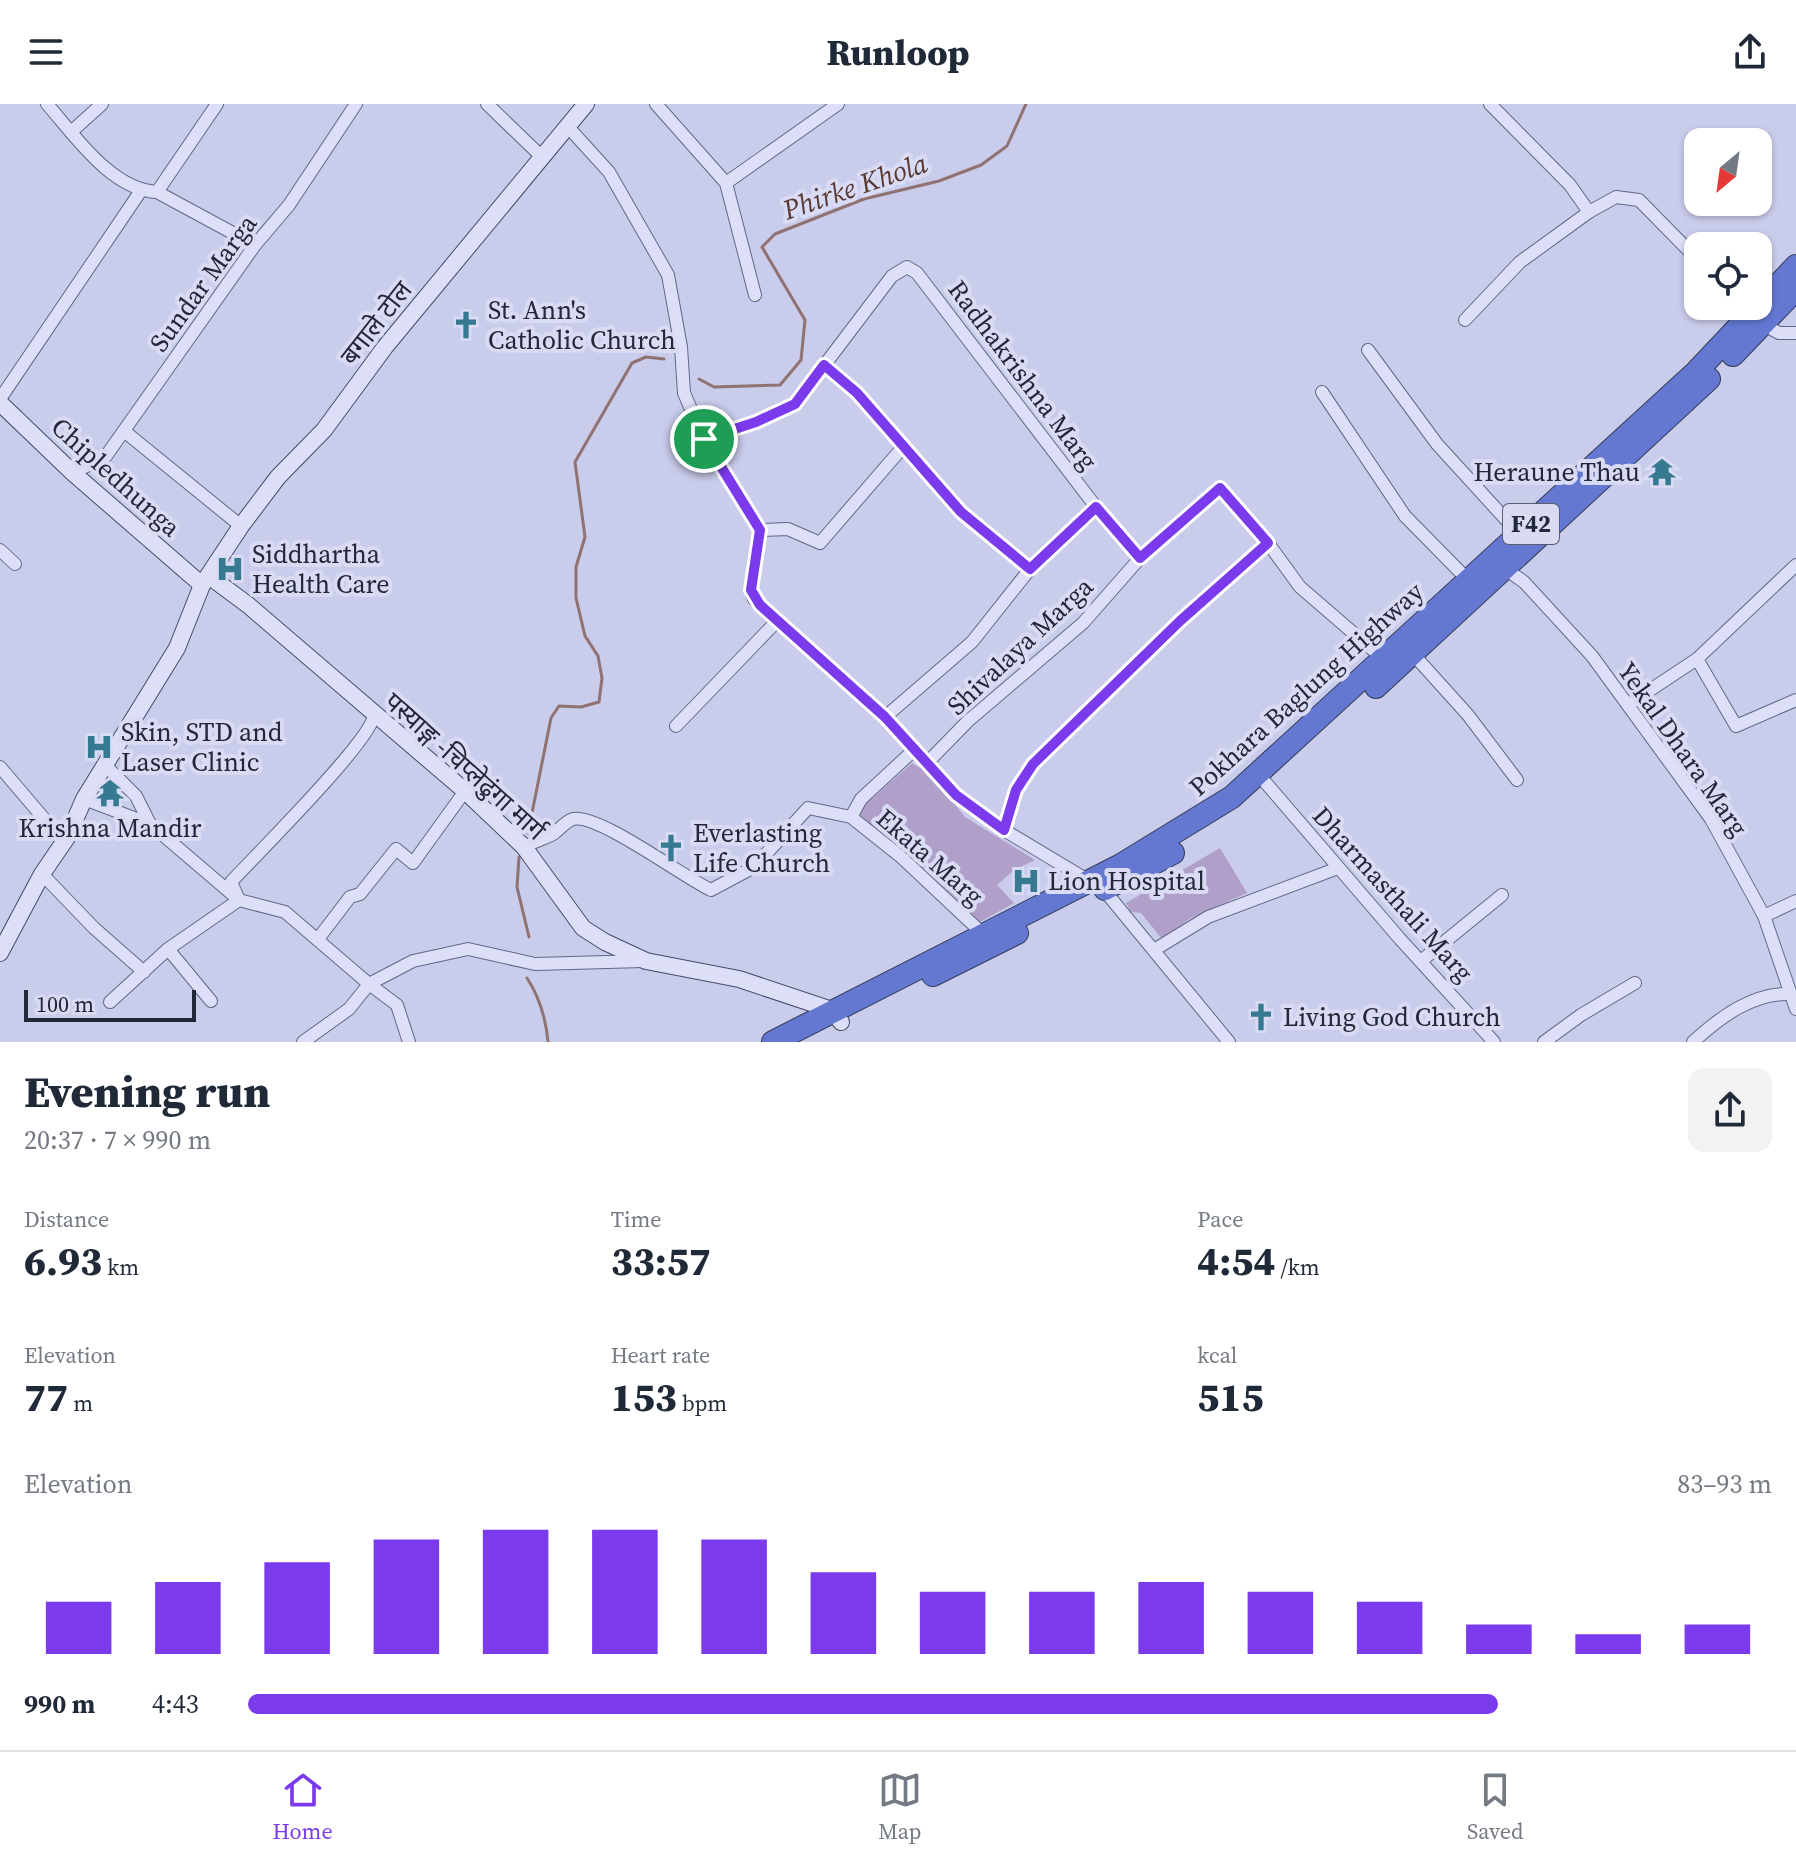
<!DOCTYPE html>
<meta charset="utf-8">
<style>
body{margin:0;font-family:"Source Serif 4","Noto Sans Devanagari",serif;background:#f2f2f3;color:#1f2937;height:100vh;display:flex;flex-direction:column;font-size:30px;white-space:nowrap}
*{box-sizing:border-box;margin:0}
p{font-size:26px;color:#747a83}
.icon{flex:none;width:44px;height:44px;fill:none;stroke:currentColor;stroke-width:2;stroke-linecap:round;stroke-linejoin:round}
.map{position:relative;height:938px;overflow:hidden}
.drawer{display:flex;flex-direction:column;background:#fff;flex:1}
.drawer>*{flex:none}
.needle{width:52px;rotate:209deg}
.tools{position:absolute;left:1684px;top:24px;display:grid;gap:16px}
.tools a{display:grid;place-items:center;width:88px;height:88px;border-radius:16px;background:#fff;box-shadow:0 2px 6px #0004;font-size:40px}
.scale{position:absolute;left:24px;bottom:20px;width:172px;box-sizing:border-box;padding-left:8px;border:4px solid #222839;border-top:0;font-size:22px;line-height:28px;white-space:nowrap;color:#222839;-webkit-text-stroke:6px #d9daf4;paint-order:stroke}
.pin{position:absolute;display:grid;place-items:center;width:68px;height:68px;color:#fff;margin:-34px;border:4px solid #fff;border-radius:50%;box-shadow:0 2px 8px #0007}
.round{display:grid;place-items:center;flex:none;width:84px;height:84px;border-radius:16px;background:#f2f2f3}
.overview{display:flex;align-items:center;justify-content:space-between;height:136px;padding:0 24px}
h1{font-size:44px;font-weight:800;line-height:60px}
.metrics{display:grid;grid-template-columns:repeat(3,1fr);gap:12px;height:136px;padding:8px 24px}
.metrics div{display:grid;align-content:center}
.metrics b{font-size:40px;font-weight:800}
.metrics small{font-size:22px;font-weight:400}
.metrics p{font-size:22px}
.chart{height:224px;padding:16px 24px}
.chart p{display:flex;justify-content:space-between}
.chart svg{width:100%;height:144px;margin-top:8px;stroke:#7c3aed;stroke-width:6}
ul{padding:0 24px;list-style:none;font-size:26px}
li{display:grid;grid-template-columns:128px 96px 1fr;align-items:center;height:60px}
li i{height:20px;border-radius:10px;background:#7c3aed}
header{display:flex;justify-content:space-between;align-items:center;height:104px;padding:0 24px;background:#fff;font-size:36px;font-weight:800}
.tabs{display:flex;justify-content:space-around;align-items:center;height:112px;border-top:2px solid #e0e1e3;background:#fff;font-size:22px;color:#747a83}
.tabs a{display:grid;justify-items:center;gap:4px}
.tabs .on{color:#7c3aed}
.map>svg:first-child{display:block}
.green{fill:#af9fc9}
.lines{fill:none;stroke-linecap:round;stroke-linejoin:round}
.stream{stroke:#8f7271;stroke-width:3}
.street-casing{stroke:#606887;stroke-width:14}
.secondary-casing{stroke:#434c69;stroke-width:18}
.highway-casing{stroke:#333d56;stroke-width:24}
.street{stroke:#dddef7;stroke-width:12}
.secondary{stroke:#dddef7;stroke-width:16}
.highway{stroke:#6478d2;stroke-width:22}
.route-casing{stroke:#fff;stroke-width:16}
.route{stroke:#7c3aed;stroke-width:10}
.labels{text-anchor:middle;stroke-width:8;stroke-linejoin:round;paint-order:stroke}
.shield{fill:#d9daf4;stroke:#595d71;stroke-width:2}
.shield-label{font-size:24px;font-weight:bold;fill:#222839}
.street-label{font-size:26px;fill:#222839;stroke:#d9daf4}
.poi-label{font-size:26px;fill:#222839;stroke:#d9daf4;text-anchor:start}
.water-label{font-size:28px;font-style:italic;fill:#573a33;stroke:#d9daf4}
</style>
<header><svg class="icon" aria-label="menu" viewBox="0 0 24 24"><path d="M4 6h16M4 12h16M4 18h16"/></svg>Runloop<svg class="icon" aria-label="share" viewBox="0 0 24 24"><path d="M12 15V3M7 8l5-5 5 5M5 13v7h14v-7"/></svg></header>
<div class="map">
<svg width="1796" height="938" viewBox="0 0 1796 938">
<rect width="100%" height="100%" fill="#caccec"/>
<g class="green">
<path d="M 912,659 L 931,671 L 965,713 L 1035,756 L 1014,766 L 997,781 L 1014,799 L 980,818 L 916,756 L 858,713 L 865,701 Z"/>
<path d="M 1220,744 L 1247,789 L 1191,814 L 1162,835 L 1141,809 L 1131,808 L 1126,799 Z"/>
</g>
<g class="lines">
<g class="stream">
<path d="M 699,275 L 714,283 L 780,281 L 801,256 L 805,216 L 762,143 L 775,130 L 864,95 L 939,77 L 981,61 L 1007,42 L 1026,0"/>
<path d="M 528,729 L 551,614 L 559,602 L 581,603 L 599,598 L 602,574 L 598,552 L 585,532 L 576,494 L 576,463 L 585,433 L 575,358 L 632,259 L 646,253 L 664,255"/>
<path d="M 519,753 L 517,783 L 529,833"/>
<path d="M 527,874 C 540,894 546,915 548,938"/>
</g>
<defs>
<g id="street">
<path d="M 47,0 C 75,32 112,86 157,88 L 255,141"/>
<path d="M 487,0 L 543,54"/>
<path d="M 656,0 L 726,79 L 755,191"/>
<path d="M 1490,0 L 1570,81 L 1589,108 L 1616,93 L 1639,96 L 1698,156"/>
<path d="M 569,24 L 609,68 L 668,171 L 681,243 L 684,289 L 704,335 L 760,426 L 751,486 L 754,495 L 885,613 L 956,691 L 1004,726 L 1104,786 L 1229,938"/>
<path d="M 71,28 L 102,0"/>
<path d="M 726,79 L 838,0"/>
<path d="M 157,88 L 217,0"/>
<path d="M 1465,216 L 1520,158 L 1589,108"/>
<path d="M 1759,218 L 1779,229 L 1796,229"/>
<path d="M 1368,246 L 1437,340 L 1520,431"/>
<path d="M 824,261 L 857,289 L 961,408 L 1030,465"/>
<path d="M 1322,288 L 1405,412 L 1469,477"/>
<path d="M 0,295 L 140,88"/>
<path d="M 124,327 L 241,422"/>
<path d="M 704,335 L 756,318 L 795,300 L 892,172 L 907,163 L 917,169 L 1096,403 L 1140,454 L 1220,384 L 1268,439 L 1300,483 L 1387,558"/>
<path d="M 73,369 L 106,352 L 255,141 L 289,101 L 356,0"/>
<path d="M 760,426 L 788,425 L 820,439 L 903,343"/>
<path d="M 0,446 L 15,460"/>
<path d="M 1503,463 L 1524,478 L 1592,552 L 1711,715 L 1764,812 L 1796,905"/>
<path d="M 1413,550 L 1468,611 L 1517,676"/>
<path d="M 1697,555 L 1736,622 L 1796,596"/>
<path d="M 1629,600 L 1697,555 L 1796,461"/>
<path d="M 885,613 L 972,538 L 1030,465 L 1096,403"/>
<path d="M 676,622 L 777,517"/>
<path d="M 104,660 L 136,692 L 150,720"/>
<path d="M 926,660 L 968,617 L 1083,519 L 1140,454"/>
<path d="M 0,663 L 52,724 L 68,732"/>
<path d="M 1259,671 L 1400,835 L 1494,938"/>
<path d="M 84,695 L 150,720 L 239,796 L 285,808 L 369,880 L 413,857 L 468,845 L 535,860 L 643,857"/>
<path d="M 851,713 L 861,695 L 914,646"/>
<path d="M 1004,726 L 1016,686 L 1033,660 L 1180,517 L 1268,439"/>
<path d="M 524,743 C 533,738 544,735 553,730 C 559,726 566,717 573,715 C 598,709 683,773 711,786 L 754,763 L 808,704 L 851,713 L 900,752 L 982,829"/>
<path d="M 42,770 L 94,824 L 144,868"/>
<path d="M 1764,812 L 1796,797"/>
<path d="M 318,835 L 350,793 L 360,790 L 396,745 L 413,759 L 465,687"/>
<path d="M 168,845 L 211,897"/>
<path d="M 1154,846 L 1208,813 L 1338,764"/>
<path d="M 1421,857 L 1502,791"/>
<path d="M 110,898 L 168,845 L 239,796 L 231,778 C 255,752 372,636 374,611"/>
<path d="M 303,938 L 349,905 L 369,880 L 397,901 L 409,938"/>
<path d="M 1544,938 L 1581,911 L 1635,879"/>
<path d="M 1693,938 C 1719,914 1753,888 1791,890"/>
</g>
<g id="secondary">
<path d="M 0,299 L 73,369 L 202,481"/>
<path d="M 209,472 L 248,501 L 465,687 L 524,743 L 583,824 L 605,838 L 646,857 L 739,875 L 832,906 L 841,918"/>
<path d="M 0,849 L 42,770 L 68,732 L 84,695 L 177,544 L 202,481 L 241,422 L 278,373 L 324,326 L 385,243 L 586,0"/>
</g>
<g id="highway">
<path d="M 1733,251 L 1796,185"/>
<path d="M 1376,583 L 1709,275"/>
<path d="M 1105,785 L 1173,749"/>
<path d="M 933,871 L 1017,829"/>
<path d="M 773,938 L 1121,761 L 1232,693 L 1696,268 L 1796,162"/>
</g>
</defs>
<use href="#street" class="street-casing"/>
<use href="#secondary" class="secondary-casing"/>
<use href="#highway" class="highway-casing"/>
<use href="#street" class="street"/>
<use href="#secondary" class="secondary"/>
<use href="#highway" class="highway"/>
</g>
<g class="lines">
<defs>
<path id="route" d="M 824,261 L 857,289 L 961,408 L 1030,465 L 1096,403 L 1140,454 L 1220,384 L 1268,439 L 1180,517 L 1033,660 L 1016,686 L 1004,726 L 956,691 L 885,613 L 760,501 L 751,486 L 760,426 L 704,335 L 756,318 L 795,300 Z"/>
</defs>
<use href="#route" class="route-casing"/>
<use href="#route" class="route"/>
</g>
<defs>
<symbol id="church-bare" viewBox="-9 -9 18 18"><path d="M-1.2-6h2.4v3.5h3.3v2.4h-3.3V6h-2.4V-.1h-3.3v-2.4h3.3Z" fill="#357a91" stroke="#d9daf4" stroke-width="2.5" paint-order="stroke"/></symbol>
<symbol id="temple-bare" viewBox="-9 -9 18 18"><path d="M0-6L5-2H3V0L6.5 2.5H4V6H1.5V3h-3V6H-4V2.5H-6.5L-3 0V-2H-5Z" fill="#357a91" stroke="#d9daf4" stroke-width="2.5" paint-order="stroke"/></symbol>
<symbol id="hospital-bare" viewBox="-9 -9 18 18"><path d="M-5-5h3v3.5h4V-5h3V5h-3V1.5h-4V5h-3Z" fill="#357a91" stroke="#d9daf4" stroke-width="2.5" paint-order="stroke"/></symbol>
</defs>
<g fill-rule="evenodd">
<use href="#church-bare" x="446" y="201" width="40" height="40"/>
<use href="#temple-bare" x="1642" y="348" width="40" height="40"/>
<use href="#hospital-bare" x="210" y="445" width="40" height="40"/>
<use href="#hospital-bare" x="79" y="623" width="40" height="40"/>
<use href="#temple-bare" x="90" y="669" width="40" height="40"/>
<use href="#church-bare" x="651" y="724" width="40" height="40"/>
<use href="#hospital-bare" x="1006" y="757" width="40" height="40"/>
<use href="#church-bare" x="1241" y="893" width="40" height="40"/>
</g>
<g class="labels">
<rect class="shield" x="1503" y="400" width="56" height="40" rx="6"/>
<g class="shield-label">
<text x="1531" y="428">F42</text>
</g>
<g class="street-label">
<text transform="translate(203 179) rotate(-54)" y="9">Sundar Marga</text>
<text transform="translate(376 219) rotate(-52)" y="9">बगाले टोल</text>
<text transform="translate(1023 271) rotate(53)" y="9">Radhakrishna Marg</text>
<text transform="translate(116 373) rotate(42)" y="9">Chipledhunga</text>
<text transform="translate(1020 542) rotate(-43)" y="9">Shivalaya Marga</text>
<text transform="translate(1306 585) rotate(-42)" y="9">Pokhara Baglung Highway</text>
<text transform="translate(1683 645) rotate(55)" y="9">Yekal Dhara Marg</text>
<text transform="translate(465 662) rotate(42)" y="9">पस्याङ्ग -चिप्लेढुंगा मार्ग</text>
<text transform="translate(930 753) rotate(41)" y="9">Ekata Marg</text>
<text transform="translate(1393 790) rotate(48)" y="9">Dharmasthali Marg</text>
</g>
<g class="poi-label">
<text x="488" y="215">St. Ann's<tspan x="488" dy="30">Catholic Church</tspan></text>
<text x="1640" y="377" text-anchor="end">Heraune Thau</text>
<text x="252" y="459">Siddhartha<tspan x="252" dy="30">Health Care</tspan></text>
<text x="121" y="637">Skin, STD and<tspan x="121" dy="30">Laser Clinic</tspan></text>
<text x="110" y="733" text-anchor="middle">Krishna Mandir</text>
<text x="693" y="738">Everlasting<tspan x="693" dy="30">Life Church</tspan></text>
<text x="1048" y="786">Lion Hospital</text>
<text x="1283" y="922">Living God Church</text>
</g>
<g class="water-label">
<text transform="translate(855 82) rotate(-19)" y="10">Phirke Khola</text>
</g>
</g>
</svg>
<div class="tools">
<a><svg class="needle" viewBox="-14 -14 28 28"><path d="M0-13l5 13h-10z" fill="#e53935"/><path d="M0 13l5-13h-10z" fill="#747a83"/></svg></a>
<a><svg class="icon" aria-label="locate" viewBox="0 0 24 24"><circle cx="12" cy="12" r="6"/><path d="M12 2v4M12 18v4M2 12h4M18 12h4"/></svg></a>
</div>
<div class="scale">100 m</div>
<div class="pin" style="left:704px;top:335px;background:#1e9e55"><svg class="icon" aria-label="arrive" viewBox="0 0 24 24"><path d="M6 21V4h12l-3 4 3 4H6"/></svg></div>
</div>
<section class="drawer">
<div class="overview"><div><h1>Evening run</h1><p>20:37 · 7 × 990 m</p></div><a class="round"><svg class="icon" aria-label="share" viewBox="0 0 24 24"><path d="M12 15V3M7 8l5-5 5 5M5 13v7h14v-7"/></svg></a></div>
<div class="metrics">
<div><p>Distance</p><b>6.93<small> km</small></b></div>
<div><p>Time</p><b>33:57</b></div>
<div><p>Pace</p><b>4:54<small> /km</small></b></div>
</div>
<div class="metrics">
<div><p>Elevation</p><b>77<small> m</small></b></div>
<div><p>Heart rate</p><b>153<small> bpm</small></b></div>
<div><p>kcal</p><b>515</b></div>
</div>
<div class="chart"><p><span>Elevation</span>83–93 m</p>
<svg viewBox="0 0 160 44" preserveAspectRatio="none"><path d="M5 44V28M15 44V22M25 44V16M35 44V9M45 44V6M55 44V6M65 44V9M75 44V19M85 44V25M95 44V25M105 44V22M115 44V25M125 44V28M135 44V35M145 44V38M155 44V35"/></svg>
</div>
<ul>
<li><b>990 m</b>4:43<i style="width:82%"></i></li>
</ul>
</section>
<nav class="tabs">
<a class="on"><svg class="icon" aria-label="home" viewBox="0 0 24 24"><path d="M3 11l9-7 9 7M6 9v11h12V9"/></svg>Home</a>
<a><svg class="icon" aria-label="map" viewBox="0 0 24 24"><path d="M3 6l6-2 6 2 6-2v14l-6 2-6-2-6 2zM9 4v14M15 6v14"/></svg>Map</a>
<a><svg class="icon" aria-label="saved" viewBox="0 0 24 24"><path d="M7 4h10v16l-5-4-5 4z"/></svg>Saved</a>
</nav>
